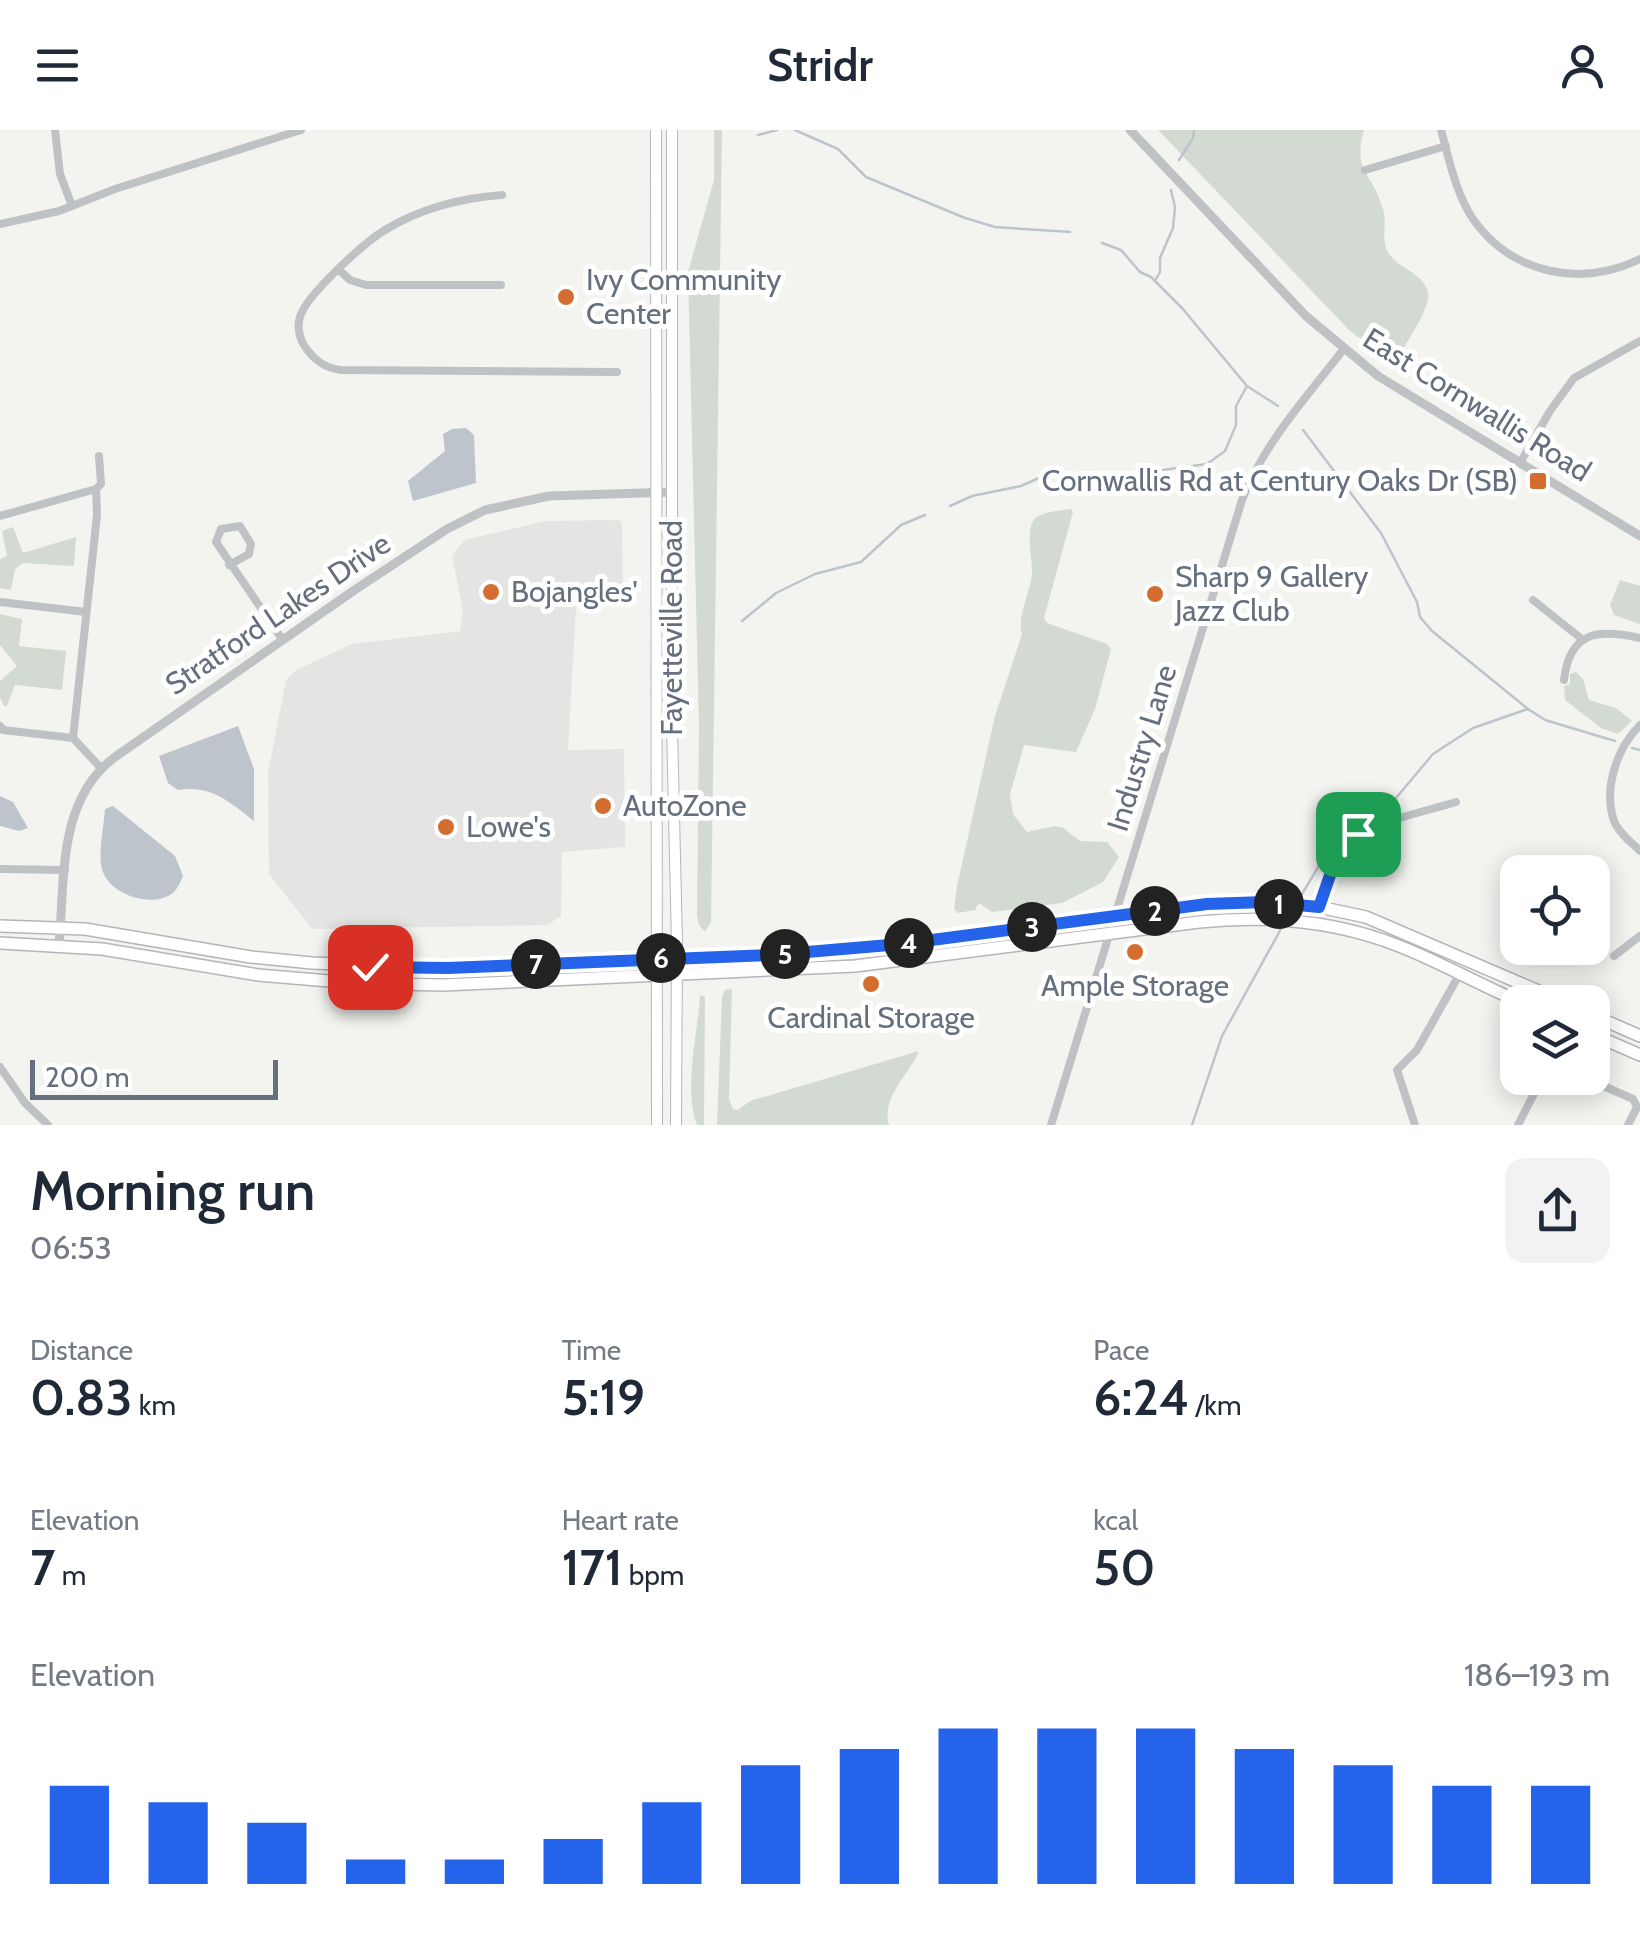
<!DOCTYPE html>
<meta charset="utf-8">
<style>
body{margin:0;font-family:Cabin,sans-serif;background:#f2f2f3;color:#1f2937;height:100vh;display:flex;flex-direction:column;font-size:38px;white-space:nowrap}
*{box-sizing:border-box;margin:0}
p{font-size:32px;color:#747a83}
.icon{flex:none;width:55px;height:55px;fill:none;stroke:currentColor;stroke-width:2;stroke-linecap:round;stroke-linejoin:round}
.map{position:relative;height:995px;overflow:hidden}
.sheet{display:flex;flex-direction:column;background:#fff;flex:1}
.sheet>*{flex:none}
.buttons{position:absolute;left:1500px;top:725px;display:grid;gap:20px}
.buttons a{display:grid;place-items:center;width:110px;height:110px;border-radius:20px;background:#fff;box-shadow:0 5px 25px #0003;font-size:50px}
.scale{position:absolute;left:30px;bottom:25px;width:248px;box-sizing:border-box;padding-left:10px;border:5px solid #656f7e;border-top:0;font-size:28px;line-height:35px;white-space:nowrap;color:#656f7e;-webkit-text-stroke:8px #fff;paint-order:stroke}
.pin{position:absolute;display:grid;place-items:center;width:85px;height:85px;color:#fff;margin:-42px;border-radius:20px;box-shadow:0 5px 15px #0006}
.km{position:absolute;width:50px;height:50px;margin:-25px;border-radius:50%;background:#222;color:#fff;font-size:28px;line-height:50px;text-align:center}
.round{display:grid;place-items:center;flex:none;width:105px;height:105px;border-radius:20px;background:#f2f2f3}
.headline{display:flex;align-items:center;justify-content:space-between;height:170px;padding:0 30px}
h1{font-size:55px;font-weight:600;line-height:75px}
.metrics{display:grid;grid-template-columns:repeat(3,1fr);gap:15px;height:170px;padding:10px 30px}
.metrics div{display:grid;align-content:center}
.metrics b{font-size:50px;font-weight:600}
.metrics small{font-size:28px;font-weight:400}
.metrics p{font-size:28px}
.chart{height:280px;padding:20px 30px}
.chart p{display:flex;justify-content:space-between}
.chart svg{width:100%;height:180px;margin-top:10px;stroke:#2563eb;stroke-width:6}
header{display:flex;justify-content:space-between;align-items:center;height:130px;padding:0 30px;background:#fff;font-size:45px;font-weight:600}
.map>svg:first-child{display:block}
.built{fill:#e4e4e3}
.green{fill:#d3dad1}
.water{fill:#bdc4cb}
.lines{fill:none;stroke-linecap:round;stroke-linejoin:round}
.stream{stroke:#bdc4cb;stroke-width:2.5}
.secondary-casing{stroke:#b4b7bc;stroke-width:12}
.primary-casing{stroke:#b3b5b9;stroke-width:14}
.minor{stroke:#bfc2c5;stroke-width:8}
.tertiary{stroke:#bfc2c5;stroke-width:9}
.secondary{stroke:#fff;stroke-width:10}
.primary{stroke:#fff;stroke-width:11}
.route-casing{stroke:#fff;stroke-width:20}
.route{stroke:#2563eb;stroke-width:12}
.poi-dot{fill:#d46d30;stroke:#fff;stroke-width:4}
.labels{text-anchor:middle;stroke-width:10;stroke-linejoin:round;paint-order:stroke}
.poi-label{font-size:30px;fill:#656f7e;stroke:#fff;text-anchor:start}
.street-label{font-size:30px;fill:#656f7e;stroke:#fff}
</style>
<header><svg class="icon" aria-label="menu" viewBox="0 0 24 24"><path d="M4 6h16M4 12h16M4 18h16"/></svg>Stridr<svg class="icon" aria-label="person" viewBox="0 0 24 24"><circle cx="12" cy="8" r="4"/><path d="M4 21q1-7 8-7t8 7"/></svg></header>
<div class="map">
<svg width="1640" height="995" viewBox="0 0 1640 995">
<rect width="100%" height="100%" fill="#f3f4f0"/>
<path class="built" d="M 619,390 L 622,394 L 623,476 L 576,477 L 568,620 L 624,619 L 625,717 L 562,722 L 561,786 L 547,795 L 312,799 L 269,744 L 268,643 L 286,550 L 296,540 L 352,514 L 460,501 L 463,480 L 452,426 L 464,410 L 545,391 Z"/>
<g class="green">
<path d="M 714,0 L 722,0 L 711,792 L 705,802 L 699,795 L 697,785 L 699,597 L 688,142 L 714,50 Z"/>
<path d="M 1158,0 L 1364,0 C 1352,43 1373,42 1383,79 C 1387,91 1382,106 1386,118 C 1394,139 1422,140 1428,162 C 1432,176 1406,213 1399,226 L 1387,228 L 1350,201 Z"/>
<path d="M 1071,379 L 1073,382 L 1044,488 L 1047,493 L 1107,514 L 1111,519 L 1095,579 L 1076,622 L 1024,615 L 1010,664 L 1013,684 L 1027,702 L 1055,696 L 1063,698 L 1080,711 L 1107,712 L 1119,727 L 1103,752 L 1062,773 L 992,782 L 979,773 L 975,780 L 958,783 L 954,779 L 957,756 L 995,586 L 1022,504 C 1016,485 1032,461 1032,441 C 1032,426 1026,405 1033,391 C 1039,381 1061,381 1071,379 Z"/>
<path d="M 13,397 L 23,423 L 76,407 L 74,436 L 23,433 L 15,439 L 11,460 L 0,458 L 0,429 L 7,426 L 2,401 Z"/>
<path d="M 1620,450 L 1640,456 L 1640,494 L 1614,485 L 1610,475 Z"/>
<path d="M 0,484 L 22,489 L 19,516 L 66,521 L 62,560 L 15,555 L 7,576 L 4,576 L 0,568 L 0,551 L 17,536 L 0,515 Z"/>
<path d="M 1576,542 L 1583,549 L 1589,570 L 1616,578 L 1632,591 L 1618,604 L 1601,598 L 1565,570 L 1564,556 L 1570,554 L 1570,544 Z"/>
<path d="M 732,859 L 729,969 L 733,979 L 738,980 L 750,971 L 919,921 C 909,945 881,967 889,995 L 717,995 L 722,867 L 725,860 Z"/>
<path d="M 700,865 L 705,867 L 704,995 L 697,995 C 683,958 698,904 700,865 Z"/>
</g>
<g class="water">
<path d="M 466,298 L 474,305 L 476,353 L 413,371 L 408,351 L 445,321 L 443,304 L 452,299 Z"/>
<path d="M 238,596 L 254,639 L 254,691 C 228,671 212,655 178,660 L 168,653 L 159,626 Z"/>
<path d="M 0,666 L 13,672 L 28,698 L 19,701 L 0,696 Z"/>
<path d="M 113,676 L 175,726 L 183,746 C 180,753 177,761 170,765 C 151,777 111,765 103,742 C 97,726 104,697 105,679 Z"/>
</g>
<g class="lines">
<g class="stream">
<path d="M 795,0 L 838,19 L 866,47 L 965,88 L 995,97 L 1070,102"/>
<path d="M 758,5 L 777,0"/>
<path d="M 1179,30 L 1193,8 L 1194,0"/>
<path d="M 1102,113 L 1121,120 L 1140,142 L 1151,147 L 1182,178 L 1247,256 L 1278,276"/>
<path d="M 1156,149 L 1160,142 L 1160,128 L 1173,98 L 1175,77 L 1171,60"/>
<path d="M 1303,300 L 1381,403 L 1417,472 L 1420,487 L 1432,501 L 1528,579 L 1545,590 L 1615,611"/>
<path d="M 950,376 L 972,366 L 1021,356 L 1048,344 L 1089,350 L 1207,334 L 1225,321 L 1236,295 L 1236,276 L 1247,256"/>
<path d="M 742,491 L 776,463 L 815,444 L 861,432 L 901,395 L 925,385"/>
<path d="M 1632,618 L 1640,620"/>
<path d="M 1299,769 L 1323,729 L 1385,681 L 1433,624 L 1473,598 L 1528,579"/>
<path d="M 1192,995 L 1222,906 L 1282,797"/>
</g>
<defs>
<g id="secondary">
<path d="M 656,0 L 657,995"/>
<path d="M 672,0 L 672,597 L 677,814 L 676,995"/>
</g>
<g id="primary">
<path d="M 0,796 L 85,799 L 251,827 L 312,833 L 448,838 L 772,825 L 930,810 L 1207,774 L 1264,772 L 1319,777 L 1366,787 L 1564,872"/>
<path d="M 0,813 L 102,819 L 258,845 L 353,853 L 443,855 L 855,836 L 1199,792 C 1266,785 1336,791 1399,816 C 1440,832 1480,855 1520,872"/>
<path d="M 1592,885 L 1640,906"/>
<path d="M 1592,904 L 1640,925"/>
</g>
</defs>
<use href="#secondary" class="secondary-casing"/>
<use href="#primary" class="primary-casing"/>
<g class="minor">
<path d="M 55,0 L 60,44 L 72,76"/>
<path d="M 1441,0 C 1449,29 1456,64 1473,89 C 1512,144 1580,158 1640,129"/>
<path d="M 1365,40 L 1446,16"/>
<path d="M 502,65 C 461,68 421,78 385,100 C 365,112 306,165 300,187 C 296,200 301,213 309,222 C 318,233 327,238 341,240 L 617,242"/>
<path d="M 0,94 L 59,81 L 115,59 L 301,0"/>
<path d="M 338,139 L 350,150 L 366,155 L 501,155"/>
<path d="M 1520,333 L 1550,281 L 1574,248 L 1640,211"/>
<path d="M 96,359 L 101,354 L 99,326"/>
<path d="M 0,386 L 96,359 L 97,385 L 73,608"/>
<path d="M 229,435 L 249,424 L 251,414 L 240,396 L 221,399 L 216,412 L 282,509"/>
<path d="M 1533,470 L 1583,510"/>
<path d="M 0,472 L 86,482"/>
<path d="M 1564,550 C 1570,500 1599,499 1640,508"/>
<path d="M 1640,595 C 1617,618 1603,658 1614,691 C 1618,702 1632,713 1640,721"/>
<path d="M 0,596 L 3,600 L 73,608 L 101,638"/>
<path d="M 0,739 L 65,740"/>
<path d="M 1316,794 C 1336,694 1368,698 1456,672"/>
<path d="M 1614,826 L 1640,806"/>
<path d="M 0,937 L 25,973 L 48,995"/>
<path d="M 1556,948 L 1599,954 L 1633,969 L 1637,977 L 1628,995"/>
<path d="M 1051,995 L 1242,370 C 1264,313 1306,268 1343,220"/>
<path d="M 1415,995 L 1397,940 L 1417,920 L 1459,845"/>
<path d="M 1518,995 L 1542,948"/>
</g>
<g class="tertiary">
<path d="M 1130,0 L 1306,186 L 1378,246 L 1640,406"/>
<path d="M 59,814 C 65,750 57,670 115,627 L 356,459 L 447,399 L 485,380 L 549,366 L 673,362"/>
</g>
<use href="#secondary" class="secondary"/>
<use href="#primary" class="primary"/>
</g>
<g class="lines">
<defs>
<path id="route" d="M 370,837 L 448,838 L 772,825 L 901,814 L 1207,774 L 1264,772 L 1319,777 L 1336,728 L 1358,704"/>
</defs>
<use href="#route" class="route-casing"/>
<use href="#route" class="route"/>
</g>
<g class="poi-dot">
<circle cx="566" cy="167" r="10"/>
<rect x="1528" y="341" width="20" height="20" rx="5"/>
<circle cx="491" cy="462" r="10"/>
<circle cx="1155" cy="464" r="10"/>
<circle cx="603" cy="676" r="10"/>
<circle cx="446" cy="697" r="10"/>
<circle cx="1135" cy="822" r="10"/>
<circle cx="871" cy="854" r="10"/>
</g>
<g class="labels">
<g class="poi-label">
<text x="586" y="160">Ivy Community<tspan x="586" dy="34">Center</tspan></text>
<text x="1518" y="361" text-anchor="end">Cornwallis Rd at Century Oaks Dr (SB)</text>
<text x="1175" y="457">Sharp 9 Gallery<tspan x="1175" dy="34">Jazz Club</tspan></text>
<text x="511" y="472">Bojangles'</text>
<text x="623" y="686">AutoZone</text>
<text x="466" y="707">Lowe's</text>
<text x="1135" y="866" text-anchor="middle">Ample Storage</text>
<text x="871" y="898" text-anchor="middle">Cardinal Storage</text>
</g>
<g class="street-label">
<text transform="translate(1477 275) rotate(32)" y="10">East Cornwallis Road</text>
<text transform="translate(278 484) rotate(-34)" y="10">Stratford Lakes Drive</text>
<text transform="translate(672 498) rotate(-90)" y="10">Fayetteville Road</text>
<text transform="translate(1142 618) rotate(-73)" y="10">Industry Lane</text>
</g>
</g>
</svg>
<div class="buttons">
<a><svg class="icon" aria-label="locate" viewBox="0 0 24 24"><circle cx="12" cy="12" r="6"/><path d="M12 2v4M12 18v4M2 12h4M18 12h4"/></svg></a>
<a><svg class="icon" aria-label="layers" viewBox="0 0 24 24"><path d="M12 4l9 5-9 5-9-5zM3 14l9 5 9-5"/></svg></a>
</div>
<div class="scale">200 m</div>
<div class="pin" style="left:1358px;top:704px;background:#1e9e55"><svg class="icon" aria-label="arrive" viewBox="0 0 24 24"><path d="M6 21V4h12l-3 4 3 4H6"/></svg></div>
<div class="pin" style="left:370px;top:837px;background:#d93025"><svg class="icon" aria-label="check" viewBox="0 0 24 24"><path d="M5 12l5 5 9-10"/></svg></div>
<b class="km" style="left:1279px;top:774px">1</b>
<b class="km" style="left:1155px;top:781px">2</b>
<b class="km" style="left:1032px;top:797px">3</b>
<b class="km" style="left:909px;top:813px">4</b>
<b class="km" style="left:785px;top:824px">5</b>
<b class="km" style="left:661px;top:828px">6</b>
<b class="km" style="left:536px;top:834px">7</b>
</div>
<section class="sheet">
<div class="headline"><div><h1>Morning run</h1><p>06:53</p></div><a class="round"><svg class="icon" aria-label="share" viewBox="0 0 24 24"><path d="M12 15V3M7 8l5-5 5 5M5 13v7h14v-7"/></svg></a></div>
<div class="metrics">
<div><p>Distance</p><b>0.83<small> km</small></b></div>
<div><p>Time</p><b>5:19</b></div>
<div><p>Pace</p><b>6:24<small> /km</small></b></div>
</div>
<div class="metrics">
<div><p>Elevation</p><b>7<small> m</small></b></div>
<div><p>Heart rate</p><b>171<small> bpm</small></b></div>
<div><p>kcal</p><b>50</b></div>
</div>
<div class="chart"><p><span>Elevation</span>186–193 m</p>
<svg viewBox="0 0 160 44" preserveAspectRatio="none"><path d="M5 44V20M15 44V24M25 44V29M35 44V38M45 44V38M55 44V33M65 44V24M75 44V15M85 44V11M95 44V6M105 44V6M115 44V6M125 44V11M135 44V15M145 44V20M155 44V20"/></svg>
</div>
</section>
